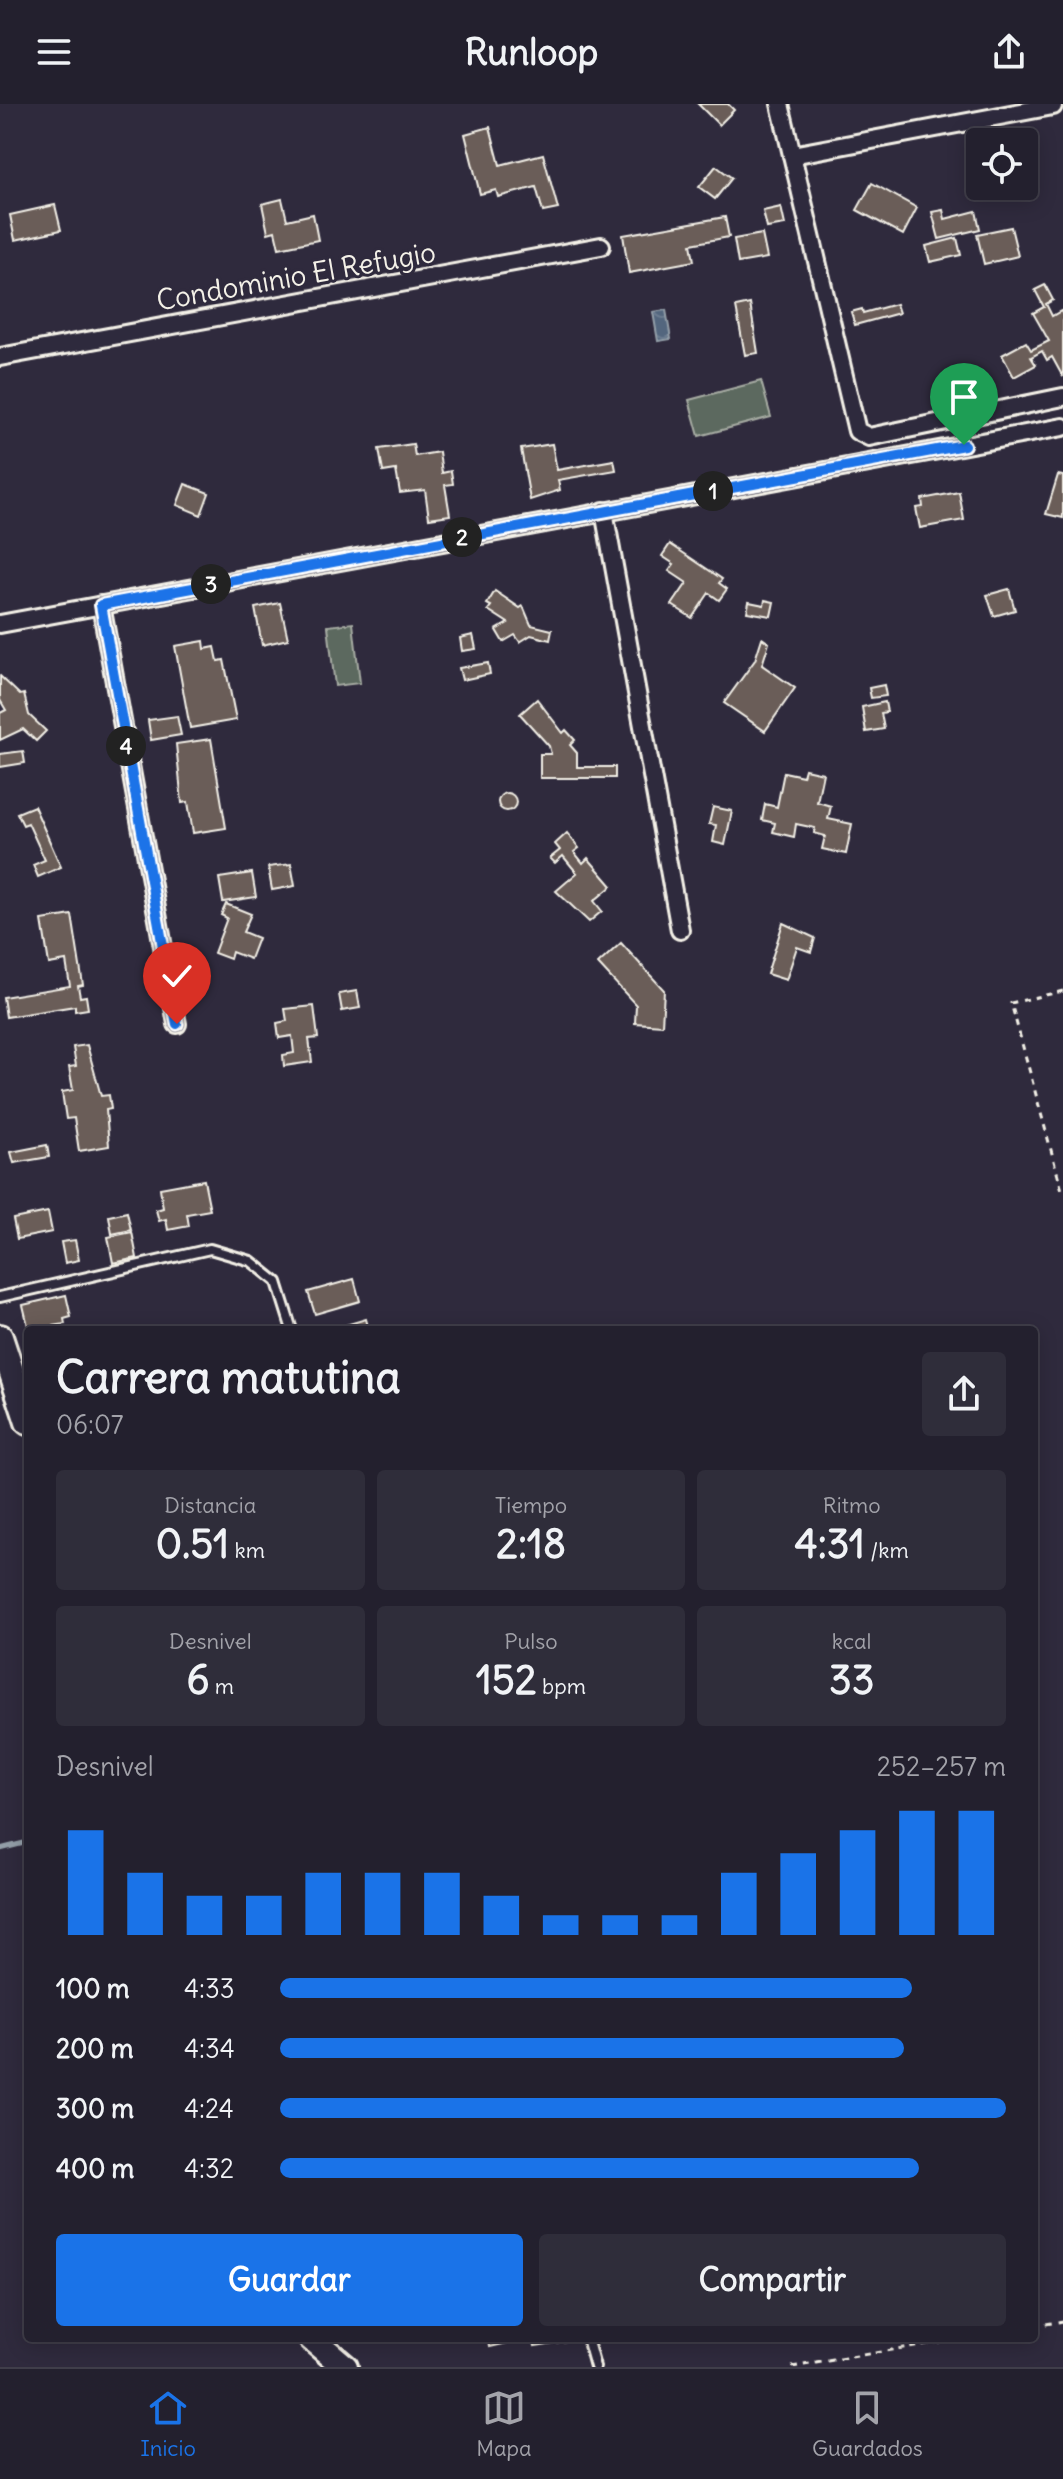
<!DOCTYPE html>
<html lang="es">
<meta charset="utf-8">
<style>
body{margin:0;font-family:Delius,sans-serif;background:#2f2d3a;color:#f1f3f6;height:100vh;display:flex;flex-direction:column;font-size:30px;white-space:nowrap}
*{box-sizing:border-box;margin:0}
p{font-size:26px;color:#a3a3aa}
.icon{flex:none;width:44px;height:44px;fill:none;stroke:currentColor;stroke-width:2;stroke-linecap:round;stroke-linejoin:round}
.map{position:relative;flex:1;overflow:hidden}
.sheet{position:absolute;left:24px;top:1222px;width:1014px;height:1016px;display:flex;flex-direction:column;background:#23202e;border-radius:8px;box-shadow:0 4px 20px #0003,0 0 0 2px #403e4a}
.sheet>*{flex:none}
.controls{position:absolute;left:966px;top:24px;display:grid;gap:16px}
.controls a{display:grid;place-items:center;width:72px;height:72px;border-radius:8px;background:#23202e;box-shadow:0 4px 20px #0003,0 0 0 2px #403e4a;font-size:40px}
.pin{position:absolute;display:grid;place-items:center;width:68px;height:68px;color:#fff;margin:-82px -34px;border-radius:50% 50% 50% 0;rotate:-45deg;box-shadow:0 0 8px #0007}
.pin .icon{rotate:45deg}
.km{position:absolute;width:40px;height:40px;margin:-20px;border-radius:50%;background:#222;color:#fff;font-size:22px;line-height:40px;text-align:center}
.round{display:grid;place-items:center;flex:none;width:84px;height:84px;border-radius:8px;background:#2f2d3a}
.summary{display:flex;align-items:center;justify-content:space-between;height:136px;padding:0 32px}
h1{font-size:44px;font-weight:700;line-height:60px}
.stats{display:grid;grid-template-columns:repeat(3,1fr);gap:12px;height:136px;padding:8px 32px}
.stats div{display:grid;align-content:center;border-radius:8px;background:#2f2d3a;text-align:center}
.stats b{font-size:40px;font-weight:700}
.stats small{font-size:22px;font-weight:400}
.stats p{font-size:22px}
.chart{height:224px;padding:16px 32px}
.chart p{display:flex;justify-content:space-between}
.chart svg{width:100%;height:144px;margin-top:8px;stroke:#1a73e8;stroke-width:6}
.cta{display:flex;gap:16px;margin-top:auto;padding:16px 32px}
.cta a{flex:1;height:92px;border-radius:8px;background:#1a73e8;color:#fff;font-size:32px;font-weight:700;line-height:92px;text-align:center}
.cta a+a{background:#2f2d3a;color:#f1f3f6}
ul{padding:0 32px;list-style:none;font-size:26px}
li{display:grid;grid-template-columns:128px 96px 1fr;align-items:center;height:60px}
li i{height:20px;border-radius:10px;background:#1a73e8}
header{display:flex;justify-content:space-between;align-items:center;height:104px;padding:0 32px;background:#23202e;font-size:36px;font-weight:700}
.menu{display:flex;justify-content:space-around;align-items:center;height:112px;border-top:2px solid #403e4a;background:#23202e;font-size:22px;color:#a3a3aa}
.menu a{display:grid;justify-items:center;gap:4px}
.menu .active{color:#1a73e8}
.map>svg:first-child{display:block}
.pitch{fill:#5b695f;stroke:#a8ada4;stroke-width:2}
.water{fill:url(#water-waves);stroke:#939ea8;stroke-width:2}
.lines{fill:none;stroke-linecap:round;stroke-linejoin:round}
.stream{stroke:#939ea8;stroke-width:5}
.building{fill:#6a5d59;stroke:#f4f1e8;stroke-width:2}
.lane-casing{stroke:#f4f1e8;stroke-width:14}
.street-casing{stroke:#f4f1e8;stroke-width:22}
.secondary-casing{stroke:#f4f1e8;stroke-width:30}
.path{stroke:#f4f1e8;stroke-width:3;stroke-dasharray:6 6;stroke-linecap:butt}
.lane{stroke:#2f2a3d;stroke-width:8}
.street{stroke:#2f2a3d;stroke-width:16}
.secondary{stroke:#2f2a3d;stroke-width:24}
.route-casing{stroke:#fff;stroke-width:16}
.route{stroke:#1a73e8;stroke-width:10}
.labels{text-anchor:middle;stroke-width:6;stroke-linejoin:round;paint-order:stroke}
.street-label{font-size:28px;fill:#f4f1e8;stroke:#2f2a3d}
</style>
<header><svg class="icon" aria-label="menu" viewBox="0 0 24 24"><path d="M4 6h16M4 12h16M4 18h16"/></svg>Runloop<svg class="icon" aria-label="share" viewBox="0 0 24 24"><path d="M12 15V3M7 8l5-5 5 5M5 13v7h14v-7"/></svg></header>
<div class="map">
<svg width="1063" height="2263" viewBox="0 0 1063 2263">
<defs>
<pattern id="water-waves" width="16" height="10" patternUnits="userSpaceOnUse" patternTransform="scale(2)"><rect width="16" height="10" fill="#52667e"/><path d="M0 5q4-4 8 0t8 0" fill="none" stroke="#6c7c90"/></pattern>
</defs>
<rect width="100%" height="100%" fill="#2f2a3d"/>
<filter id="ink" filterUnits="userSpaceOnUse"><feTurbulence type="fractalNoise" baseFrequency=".0125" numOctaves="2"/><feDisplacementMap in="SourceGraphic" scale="16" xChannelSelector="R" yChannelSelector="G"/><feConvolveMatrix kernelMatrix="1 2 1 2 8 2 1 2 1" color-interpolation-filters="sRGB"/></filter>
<g filter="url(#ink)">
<g class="pitch">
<path d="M 761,277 L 771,313 L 699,332 L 689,296 Z"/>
<path d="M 353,519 L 360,579 L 335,582 L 328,522 Z"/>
</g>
<path class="water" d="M 666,206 L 671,235 L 658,237 L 653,208 Z"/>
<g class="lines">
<path class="stream" d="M 0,1745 L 28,1738"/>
</g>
<g class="building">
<path d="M 698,0 L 728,0 L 734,6 L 719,21 Z"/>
<path d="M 490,23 L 500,61 L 543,50 L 558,105 L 543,108 L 536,83 L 498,93 L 496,86 L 480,90 L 465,30 Z"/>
<path d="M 979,48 L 980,49 L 980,74 L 967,65 Z"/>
<path d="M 716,62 L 732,74 L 715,95 L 699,83 Z"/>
<path d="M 872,79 L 917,104 L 903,131 L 857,106 Z"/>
<path d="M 993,82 L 1019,82 L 1011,94 Z"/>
<path d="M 282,95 L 287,116 L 313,110 L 318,136 L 279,144 L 275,127 L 268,129 L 262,100 Z"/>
<path d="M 55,101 L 61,126 L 15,136 L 10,111 Z"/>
<path d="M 781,103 L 785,121 L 767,124 L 763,107 Z"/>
<path d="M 943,106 L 945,115 L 976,107 L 980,125 L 939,135 L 932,108 Z"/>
<path d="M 725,113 L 729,133 L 691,140 L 694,157 L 629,169 L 623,131 Z"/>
<path d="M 1011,123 L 1018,152 L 984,160 L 977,130 Z"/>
<path d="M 762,130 L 767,154 L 738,159 L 734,135 Z"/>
<path d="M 957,134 L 961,151 L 930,158 L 926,142 Z"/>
<path d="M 1045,181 L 1053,196 L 1046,200 L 1052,212 L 1061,207 L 1063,211 L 1063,273 L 1052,253 L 1047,256 L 1042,247 L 1031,253 L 1036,261 L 1014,273 L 1002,251 L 1026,238 L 1031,246 L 1049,237 L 1033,209 L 1044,203 L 1035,186 Z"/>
<path d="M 750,200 L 758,249 L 745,251 L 736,203 Z"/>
<path d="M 896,200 L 899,209 L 855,221 L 851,208 L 862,205 L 863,209 Z"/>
<path d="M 413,340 L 415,352 L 439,348 L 442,369 L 451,367 L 453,380 L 445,381 L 450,411 L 429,414 L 425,386 L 400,389 L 396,366 L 383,368 L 379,345 Z"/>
<path d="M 552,340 L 557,366 L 614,356 L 616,366 L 558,376 L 560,386 L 530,396 L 521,345 Z"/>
<path d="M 1058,371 L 1063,372 L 1063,414 L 1046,410 Z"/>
<path d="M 185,380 L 209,389 L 201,411 L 177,401 Z"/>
<path d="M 959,388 L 964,416 L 920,424 L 916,404 L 923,403 L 922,395 Z"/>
<path d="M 670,440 L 722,475 L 719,479 L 727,485 L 719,496 L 709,489 L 692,514 L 672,501 L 687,479 L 669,467 L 674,460 L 662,452 Z"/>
<path d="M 1009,485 L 1015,506 L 994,512 L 987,491 Z"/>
<path d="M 495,487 L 520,504 L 523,502 L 531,521 L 552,526 L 550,536 L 531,531 L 520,538 L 515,531 L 503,538 L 496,526 L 508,519 L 488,506 L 491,502 L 487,500 Z"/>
<path d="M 765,496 L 774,498 L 771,512 L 747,508 L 749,498 L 764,501 Z"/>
<path d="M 280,499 L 288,535 L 262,541 L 255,504 Z"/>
<path d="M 473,531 L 476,545 L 462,547 L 460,534 Z"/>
<path d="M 762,534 L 769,539 L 762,561 L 795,584 L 765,627 L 724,599 L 755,556 Z"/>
<path d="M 204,537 L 205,545 L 215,543 L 218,557 L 224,556 L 236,616 L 190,624 L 175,542 Z"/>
<path d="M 488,559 L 490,570 L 462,576 L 459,564 Z"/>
<path d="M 0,572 L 20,591 L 24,590 L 29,611 L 46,627 L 36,637 L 23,625 L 0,636 L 0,609 L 6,606 L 0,596 Z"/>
<path d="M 884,581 L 886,592 L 871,594 L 869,584 Z"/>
<path d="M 537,595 L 563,629 L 566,626 L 575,636 L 570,641 L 577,649 L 577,663 L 615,663 L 615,674 L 540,674 L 540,650 L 551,650 L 549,642 L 520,610 Z"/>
<path d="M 885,598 L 887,608 L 881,609 L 884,625 L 866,628 L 862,603 Z"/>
<path d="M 177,612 L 181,631 L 151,636 L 148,616 Z"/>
<path d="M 211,635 L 226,724 L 193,729 L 188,698 L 182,699 L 176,640 Z"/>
<path d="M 23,647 L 25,659 L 0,663 L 0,650 Z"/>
<path d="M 805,665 L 823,669 L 817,698 L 831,702 L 828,715 L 852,720 L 846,750 L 822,745 L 825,732 L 814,729 L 815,724 L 796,720 L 794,733 L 773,728 L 775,719 L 762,716 L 765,700 L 777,703 L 784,668 L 803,672 Z"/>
<circle cx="507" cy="698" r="9"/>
<path d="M 34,702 L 61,763 L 38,773 L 33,761 L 45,756 L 28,719 L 23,721 L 17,709 Z"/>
<path d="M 713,703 L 732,707 L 725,741 L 713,738 L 716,721 L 709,720 Z"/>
<path d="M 567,729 L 579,744 L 574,748 L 583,759 L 588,754 L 612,782 L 594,797 L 602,807 L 589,818 L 556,787 L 577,769 L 563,752 L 555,759 L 550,754 L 560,746 L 555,740 Z"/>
<path d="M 291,760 L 295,782 L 272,786 L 268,763 Z"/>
<path d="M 252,769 L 256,793 L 223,798 L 219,774 Z"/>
<path d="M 226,800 L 251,810 L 243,828 L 258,834 L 250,855 L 232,848 L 230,855 L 214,849 L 227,814 L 221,811 Z"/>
<path d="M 72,811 L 83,881 L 78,882 L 80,893 L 86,892 L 88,905 L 75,907 L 75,902 L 6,913 L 3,893 L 70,882 L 66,857 L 49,860 L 42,816 Z"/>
<path d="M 783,819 L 815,834 L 811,848 L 797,843 L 786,876 L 767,870 Z"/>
<path d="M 621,839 L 664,886 L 662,921 L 635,919 L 636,901 L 598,860 Z"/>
<path d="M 357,887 L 360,904 L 342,907 L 339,890 Z"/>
<path d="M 314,902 L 318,934 L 309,935 L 312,958 L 284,962 L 283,951 L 294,949 L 292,932 L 279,934 L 277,919 L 287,917 L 285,905 Z"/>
<path d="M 87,941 L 101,992 L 109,991 L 111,1005 L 106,1006 L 109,1042 L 79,1047 L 74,1014 L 66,1015 L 62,988 L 73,986 L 69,963 L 76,962 L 73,943 Z"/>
<path d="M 47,1041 L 49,1053 L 14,1059 L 11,1048 Z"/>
<path d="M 204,1076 L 210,1106 L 187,1110 L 189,1122 L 168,1126 L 166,1115 L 159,1117 L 156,1106 L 163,1104 L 160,1084 Z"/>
<path d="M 48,1108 L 52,1128 L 17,1135 L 13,1115 Z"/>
<path d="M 127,1108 L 131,1126 L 112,1130 L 109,1112 Z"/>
<path d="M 132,1128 L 137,1154 L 113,1159 L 108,1133 Z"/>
<path d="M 75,1136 L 79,1156 L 65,1159 L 61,1138 Z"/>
<path d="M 354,1175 L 360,1197 L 315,1210 L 308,1188 Z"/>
<path d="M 66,1191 L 71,1213 L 64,1215 L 65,1220 L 29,1226 L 23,1201 Z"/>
<path d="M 366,1215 L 369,1226 L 344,1226 L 342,1222 Z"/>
<path d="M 488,2234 L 515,2234 L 516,2237 L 490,2243 Z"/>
<path d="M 533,2234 L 573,2234 L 573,2236 L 535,2242 Z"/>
</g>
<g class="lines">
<defs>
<g id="lane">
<path d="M 0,1193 L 210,1145 L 251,1157 L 277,1178 L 292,1226"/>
<path d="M 587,2234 L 595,2263"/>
</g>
<g id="street">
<path d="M 780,0 L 857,327 L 869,333 L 1063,293"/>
<path d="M 792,51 L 1053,2"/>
<path d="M 0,253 L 601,142"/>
<path d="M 604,407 L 680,826"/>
<path d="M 101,501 L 177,920"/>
<path d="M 0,520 L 1063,323"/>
</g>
<g id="secondary">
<path d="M 0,1233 L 28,1318"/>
<path d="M 311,2234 L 345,2263"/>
</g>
</defs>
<use href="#lane" class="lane-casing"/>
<use href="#street" class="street-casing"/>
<use href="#secondary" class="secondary-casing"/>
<g class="path">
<path d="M 1063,887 L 1011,899 L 1063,1090"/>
<path d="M 1034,2222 L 1063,2217"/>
<path d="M 792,2263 L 962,2234"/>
</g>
<use href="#lane" class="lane"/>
<use href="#street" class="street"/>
<use href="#secondary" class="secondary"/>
</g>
</g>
<g class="lines" filter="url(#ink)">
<defs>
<path id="route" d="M 177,920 L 101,501 L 964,341"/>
</defs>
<use href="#route" class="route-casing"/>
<use href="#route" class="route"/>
</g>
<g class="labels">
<g class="street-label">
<text transform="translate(296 172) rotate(-10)" y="10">Condominio El Refugio</text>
</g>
</g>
</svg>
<div class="controls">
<a><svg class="icon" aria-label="locate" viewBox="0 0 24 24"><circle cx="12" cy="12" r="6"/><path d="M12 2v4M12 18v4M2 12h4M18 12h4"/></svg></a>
</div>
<div class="pin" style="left:964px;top:341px;background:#1e9e55"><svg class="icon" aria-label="arrive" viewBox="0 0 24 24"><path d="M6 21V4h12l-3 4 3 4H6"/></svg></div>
<div class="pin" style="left:177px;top:920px;background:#d93025"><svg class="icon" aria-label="check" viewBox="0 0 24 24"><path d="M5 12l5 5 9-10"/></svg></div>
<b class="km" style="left:713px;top:387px">1</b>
<b class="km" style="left:462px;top:433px">2</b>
<b class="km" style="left:211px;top:480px">3</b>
<b class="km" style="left:126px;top:642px">4</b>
<section class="sheet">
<div class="summary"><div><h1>Carrera matutina</h1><p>06:07</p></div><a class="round"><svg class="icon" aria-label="share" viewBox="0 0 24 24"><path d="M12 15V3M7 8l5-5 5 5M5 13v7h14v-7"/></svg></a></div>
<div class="stats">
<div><p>Distancia</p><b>0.51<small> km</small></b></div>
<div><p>Tiempo</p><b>2:18</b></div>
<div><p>Ritmo</p><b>4:31<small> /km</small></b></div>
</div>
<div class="stats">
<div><p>Desnivel</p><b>6<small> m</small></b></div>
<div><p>Pulso</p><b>152<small> bpm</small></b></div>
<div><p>kcal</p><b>33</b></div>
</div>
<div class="chart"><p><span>Desnivel</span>252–257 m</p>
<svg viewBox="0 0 160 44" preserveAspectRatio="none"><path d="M5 44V12M15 44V25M25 44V32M35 44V32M45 44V25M55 44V25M65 44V25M75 44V32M85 44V38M95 44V38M105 44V38M115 44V25M125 44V19M135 44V12M145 44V6M155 44V6"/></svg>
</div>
<ul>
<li><b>100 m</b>4:33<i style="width:87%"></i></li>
<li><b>200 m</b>4:34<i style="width:86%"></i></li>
<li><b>300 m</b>4:24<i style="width:100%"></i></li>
<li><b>400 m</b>4:32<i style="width:88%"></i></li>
</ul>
<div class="cta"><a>Guardar</a><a>Compartir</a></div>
</section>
</div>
<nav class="menu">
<a class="active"><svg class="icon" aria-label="home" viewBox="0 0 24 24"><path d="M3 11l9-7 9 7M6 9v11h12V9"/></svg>Inicio</a>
<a><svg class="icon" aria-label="map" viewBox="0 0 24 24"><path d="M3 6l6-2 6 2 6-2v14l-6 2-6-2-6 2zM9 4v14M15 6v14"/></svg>Mapa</a>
<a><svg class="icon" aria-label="saved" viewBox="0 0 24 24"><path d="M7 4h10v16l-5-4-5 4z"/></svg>Guardados</a>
</nav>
